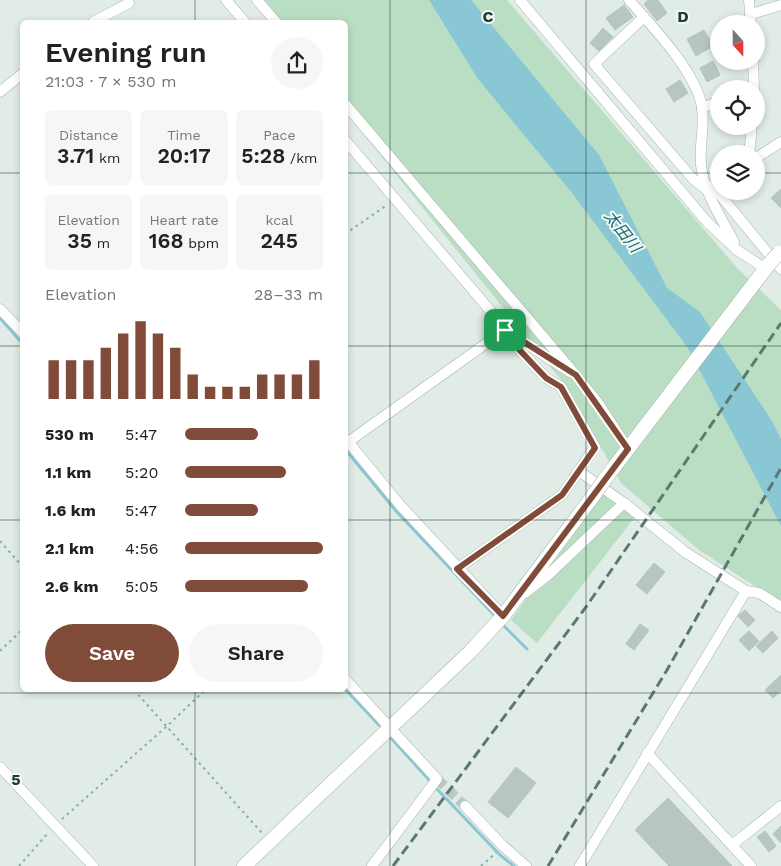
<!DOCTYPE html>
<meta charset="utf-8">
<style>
body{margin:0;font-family:"Work Sans","Noto Sans JP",sans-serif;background:#f6f6f6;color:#222;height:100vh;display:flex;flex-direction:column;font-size:19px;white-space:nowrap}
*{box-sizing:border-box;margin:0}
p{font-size:16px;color:#767676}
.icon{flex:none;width:28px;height:28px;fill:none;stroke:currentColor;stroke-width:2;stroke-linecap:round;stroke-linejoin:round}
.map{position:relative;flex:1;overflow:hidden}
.drawer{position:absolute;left:20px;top:20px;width:328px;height:672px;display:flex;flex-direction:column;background:#fff;border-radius:8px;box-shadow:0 2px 8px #0003}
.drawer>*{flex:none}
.needle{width:32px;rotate:159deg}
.tools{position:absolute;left:710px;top:15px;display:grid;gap:10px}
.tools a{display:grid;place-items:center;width:55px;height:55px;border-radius:50%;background:#fff;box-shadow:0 2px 8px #0003;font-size:25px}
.pin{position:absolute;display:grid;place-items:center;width:42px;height:42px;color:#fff;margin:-21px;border-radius:10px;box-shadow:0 2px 8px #0006}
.round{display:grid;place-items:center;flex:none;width:52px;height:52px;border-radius:26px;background:#f6f6f6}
.headline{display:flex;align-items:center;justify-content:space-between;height:85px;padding:0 25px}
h1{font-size:28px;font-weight:600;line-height:38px}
.metrics{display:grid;grid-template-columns:repeat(3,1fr);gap:8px;height:85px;padding:5px 25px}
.metrics div{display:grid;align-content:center;border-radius:8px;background:#f6f6f6;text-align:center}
.metrics b{font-size:21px;font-weight:600}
.metrics small{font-size:14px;font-weight:400}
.metrics p{font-size:14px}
.chart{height:140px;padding:10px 25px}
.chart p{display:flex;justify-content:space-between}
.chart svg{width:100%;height:90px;margin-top:5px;stroke:#814b3a;stroke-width:6}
.button{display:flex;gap:10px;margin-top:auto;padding:10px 25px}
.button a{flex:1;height:58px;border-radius:30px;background:#814b3a;color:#fff;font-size:20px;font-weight:600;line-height:58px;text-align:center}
.button a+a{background:#f6f6f6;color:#222}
ul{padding:0 25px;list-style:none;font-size:16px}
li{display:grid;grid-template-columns:80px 60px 1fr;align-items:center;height:38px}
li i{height:12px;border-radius:6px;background:#814b3a}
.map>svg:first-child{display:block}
.green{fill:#badec4}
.water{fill:#88c7d3}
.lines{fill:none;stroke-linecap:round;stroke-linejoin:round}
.stream{stroke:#88c7d3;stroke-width:3}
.building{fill:#b7c7c0;stroke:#b4c6be}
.minor-tunnel{stroke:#bbc9c4;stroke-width:10;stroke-dasharray:10 5;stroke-linecap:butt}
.minor-casing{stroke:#a4b4ae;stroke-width:11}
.tertiary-casing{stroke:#a4b4ae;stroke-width:15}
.path{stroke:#81b1a2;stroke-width:2;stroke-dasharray:2.5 4;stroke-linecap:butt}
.minor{stroke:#fff;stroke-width:10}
.tertiary{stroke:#fff;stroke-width:14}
.rail{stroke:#5b7971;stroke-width:3;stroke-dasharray:10 5;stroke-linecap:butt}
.tertiary-bridge-casing{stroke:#a4b4ae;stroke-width:15;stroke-linecap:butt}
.tertiary-bridge{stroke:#fff;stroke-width:14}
.route-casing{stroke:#fff;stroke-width:10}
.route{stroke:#814b3a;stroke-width:6}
.grid{fill:none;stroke:#213d36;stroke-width:1;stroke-opacity:0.55}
.labels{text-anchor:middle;stroke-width:4;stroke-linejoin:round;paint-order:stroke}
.water-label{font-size:16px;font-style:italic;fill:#1a6a7b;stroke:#f2f9f5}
.grid-label{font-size:16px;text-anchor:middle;font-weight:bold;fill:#213d36;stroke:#f2f9f5;stroke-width:4;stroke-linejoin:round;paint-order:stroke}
</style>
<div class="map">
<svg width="781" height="866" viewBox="0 0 781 866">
<rect width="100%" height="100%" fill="#e1ece7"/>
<g class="green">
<path d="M 256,0 L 507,0 L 738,269 L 781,310 L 781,603 L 699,550 L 621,483 L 569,390 L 345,111 L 345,22 L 274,22 Z"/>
<path d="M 603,492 L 635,517 L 537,643 L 511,620 Z"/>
</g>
<path class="water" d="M 429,0 L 471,0 L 599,155 L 667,288 L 700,312 L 772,421 L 781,439 L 781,526 L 688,348 L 572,193 L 478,79 Z"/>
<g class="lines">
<g class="stream">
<path d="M 0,318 L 22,343"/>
<path d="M 345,449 L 396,511 L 497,618"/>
<path d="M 501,623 L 527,649"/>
<path d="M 345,689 L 379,725"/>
<path d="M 391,738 L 431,782"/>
<path d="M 435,787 L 500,855 L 514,866"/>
</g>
</g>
<g class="building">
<path d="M 648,0 L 658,0 L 667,13 L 657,21 L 644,4 Z"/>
<path d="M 624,5 L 633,17 L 615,30 L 606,18 Z"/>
<path d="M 603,28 L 613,37 L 599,51 L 590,43 Z"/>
<path d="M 704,30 L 713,46 L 696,56 L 687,39 Z"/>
<path d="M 713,61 L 720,75 L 707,82 L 700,68 Z"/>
<path d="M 680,80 L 688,93 L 674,102 L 666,89 Z"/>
<path d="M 781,189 L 781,208 L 771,198 Z"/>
<path d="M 654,563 L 665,572 L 647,594 L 636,585 Z"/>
<path d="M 745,610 L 755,620 L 748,627 L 738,616 Z"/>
<path d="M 640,624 L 649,630 L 634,650 L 626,644 Z"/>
<path d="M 749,631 L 759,641 L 749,651 L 739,640 Z"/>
<path d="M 772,631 L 778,638 L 763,653 L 756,646 Z"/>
<path d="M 781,675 L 781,691 L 773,698 L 765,690 Z"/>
<path d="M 516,767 L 536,783 L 508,818 L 488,802 Z"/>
<path d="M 668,798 L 732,866 L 669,866 L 635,830 Z"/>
<path d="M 781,826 L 781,843 L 773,834 Z"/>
<path d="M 765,831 L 776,846 L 769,852 L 757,837 Z"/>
</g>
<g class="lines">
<path class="minor-tunnel" d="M 437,779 L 465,806"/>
<defs>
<g id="minor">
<path d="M 226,0 L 245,22"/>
<path d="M 257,0 L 276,22"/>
<path d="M 520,0 L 707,222 L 737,250 L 766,269"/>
<path d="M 629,0 C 652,26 696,72 702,107 C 705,126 699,146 701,165 C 704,193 721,217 734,242"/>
<path d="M 749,0 L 751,24"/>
<path d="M 751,14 L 781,5"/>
<path d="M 644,17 L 594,64 L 693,179 L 707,190 L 719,181"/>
<path d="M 93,22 L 129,3"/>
<path d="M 753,61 L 754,89"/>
<path d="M 0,92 L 22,74"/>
<path d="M 345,104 L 568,366 L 598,403 L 628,449"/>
<path d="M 702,108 L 719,101"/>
<path d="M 345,140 L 500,322 L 512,342 L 546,378 L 561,387 L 595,447 L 562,495 L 457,569"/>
<path d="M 749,154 L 752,126"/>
<path d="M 756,158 L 781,142"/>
<path d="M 712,185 L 781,269"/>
<path d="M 0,309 L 22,332"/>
<path d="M 345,438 L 400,505 L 503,616"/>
<path d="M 348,442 L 505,330 L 570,372"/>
<path d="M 580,472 L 624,503 L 685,552 L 746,591 L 759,593 L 781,607"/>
<path d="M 525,593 L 548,575 L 624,503"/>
<path d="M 345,679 L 437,779 L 372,866"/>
<path d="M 647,753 L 751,866"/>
<path d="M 0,767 L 93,866"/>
<path d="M 465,806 L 503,846 L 526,866"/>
<path d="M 732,845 L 781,806"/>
<path d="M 580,866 L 746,591"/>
</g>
<g id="tertiary">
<path d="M 605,479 L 769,264"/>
<path d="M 244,866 L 470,652 L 503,616 L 596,492"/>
</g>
</defs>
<use href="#minor" class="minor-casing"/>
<use href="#tertiary" class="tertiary-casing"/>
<g class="path">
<path d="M 345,234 L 387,205"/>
<path d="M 0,541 L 22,566"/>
<path d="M 0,651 L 22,630"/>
<path d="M 134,690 L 262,833"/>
<path d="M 62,819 L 167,726 L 205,690"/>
<path d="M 19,866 L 48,833"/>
<path d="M 481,866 L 496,853"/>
</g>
<use href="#minor" class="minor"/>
<use href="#tertiary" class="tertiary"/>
<g class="rail">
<path d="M 393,866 L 586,607 L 781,323"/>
<path d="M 548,866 L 667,670 L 781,468"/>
</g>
<defs>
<g id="tertiary-bridge">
<path d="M 769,264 L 779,253"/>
<path d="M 596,492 L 605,479"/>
</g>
</defs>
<use href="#tertiary-bridge" class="tertiary-bridge-casing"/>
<use href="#tertiary-bridge" class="tertiary-bridge"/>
</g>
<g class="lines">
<defs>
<path id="route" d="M 505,330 L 576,375 L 628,449 L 503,616 L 457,569 L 562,495 L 595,448 L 561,387 L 546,378 L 512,342 Z"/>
</defs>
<use href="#route" class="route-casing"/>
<use href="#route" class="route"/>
</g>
<path class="grid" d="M 195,0 L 195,22M 390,0 L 390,866M 586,0 L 586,866M 0,173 L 22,173M 345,173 L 719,173M 756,173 L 781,173M 0,346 L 22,346M 345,346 L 781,346M 0,520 L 22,520M 345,520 L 781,520M 195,690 L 195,866M 0,693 L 781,693"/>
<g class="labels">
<g class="water-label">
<text transform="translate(623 231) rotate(52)" y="6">太田川</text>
</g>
</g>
<g class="grid-label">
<text x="488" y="22">C</text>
<text x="683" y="22">D</text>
<text x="16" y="785">5</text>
</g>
</svg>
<div class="tools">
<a><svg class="needle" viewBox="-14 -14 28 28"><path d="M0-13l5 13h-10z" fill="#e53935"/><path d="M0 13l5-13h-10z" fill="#767676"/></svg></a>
<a><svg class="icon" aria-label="locate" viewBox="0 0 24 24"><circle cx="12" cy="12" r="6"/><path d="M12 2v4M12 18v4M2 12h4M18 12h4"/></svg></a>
<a><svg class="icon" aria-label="layers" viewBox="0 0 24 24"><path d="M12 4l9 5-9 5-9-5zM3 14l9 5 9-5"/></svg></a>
</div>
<div class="pin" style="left:505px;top:330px;background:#1e9e55"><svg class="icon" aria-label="arrive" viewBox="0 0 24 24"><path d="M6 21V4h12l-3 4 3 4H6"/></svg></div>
<section class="drawer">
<div class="headline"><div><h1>Evening run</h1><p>21:03 · 7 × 530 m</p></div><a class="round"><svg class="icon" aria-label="share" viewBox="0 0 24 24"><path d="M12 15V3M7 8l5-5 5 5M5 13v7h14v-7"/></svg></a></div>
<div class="metrics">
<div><p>Distance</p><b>3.71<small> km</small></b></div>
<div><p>Time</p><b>20:17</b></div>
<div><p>Pace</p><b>5:28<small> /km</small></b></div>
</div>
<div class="metrics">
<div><p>Elevation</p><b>35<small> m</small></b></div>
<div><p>Heart rate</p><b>168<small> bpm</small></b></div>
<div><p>kcal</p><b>245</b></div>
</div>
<div class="chart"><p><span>Elevation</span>28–33 m</p>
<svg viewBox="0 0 160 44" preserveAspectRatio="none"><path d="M5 44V25M15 44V25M25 44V25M35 44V19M45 44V12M55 44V6M65 44V12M75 44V19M85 44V32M95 44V38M105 44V38M115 44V38M125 44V32M135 44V32M145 44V32M155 44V25"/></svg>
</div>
<ul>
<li><b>530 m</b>5:47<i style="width:53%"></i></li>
<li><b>1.1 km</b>5:20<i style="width:73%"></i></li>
<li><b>1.6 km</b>5:47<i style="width:53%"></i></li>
<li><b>2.1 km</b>4:56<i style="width:100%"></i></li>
<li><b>2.6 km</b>5:05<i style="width:89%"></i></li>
</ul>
<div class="button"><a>Save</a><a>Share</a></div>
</section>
</div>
